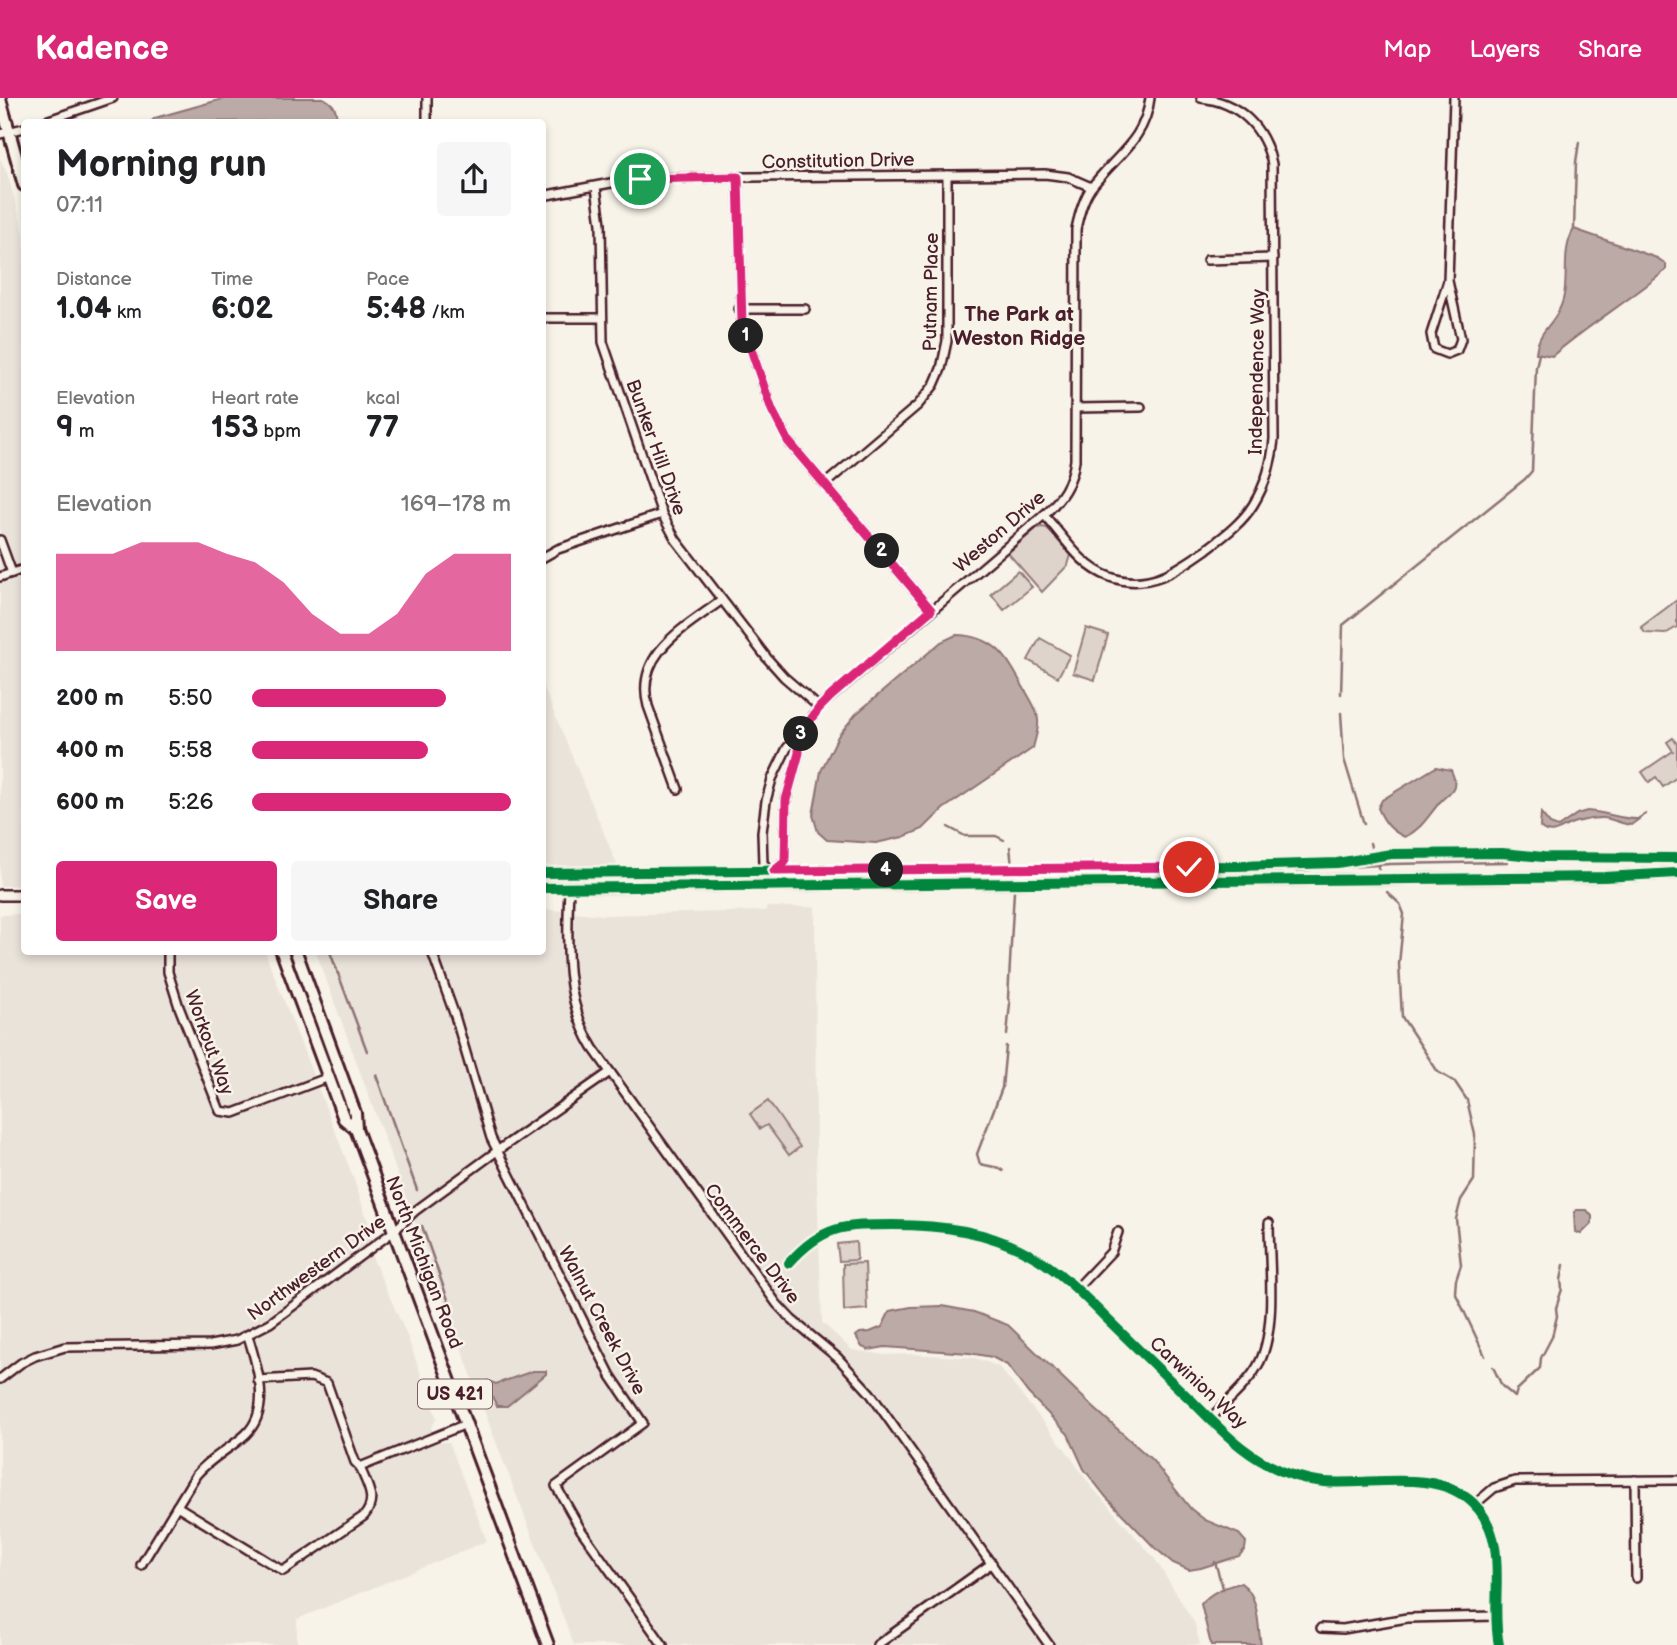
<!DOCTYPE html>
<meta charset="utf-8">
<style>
body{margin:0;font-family:"Balsamiq Sans",sans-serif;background:#f6f6f6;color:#202124;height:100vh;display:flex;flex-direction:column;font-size:26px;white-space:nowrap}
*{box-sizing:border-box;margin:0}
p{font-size:23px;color:#757577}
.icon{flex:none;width:38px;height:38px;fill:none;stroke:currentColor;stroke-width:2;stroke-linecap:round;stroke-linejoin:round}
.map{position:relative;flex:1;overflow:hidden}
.panel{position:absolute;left:21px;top:21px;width:525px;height:836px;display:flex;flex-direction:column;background:#fff;border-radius:7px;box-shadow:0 4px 10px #0003}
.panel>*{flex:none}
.pin{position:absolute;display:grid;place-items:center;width:60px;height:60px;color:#fff;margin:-30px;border:4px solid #fff;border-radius:50%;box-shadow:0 2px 7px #0007}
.km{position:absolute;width:35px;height:35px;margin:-18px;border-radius:50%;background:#222;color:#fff;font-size:19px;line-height:35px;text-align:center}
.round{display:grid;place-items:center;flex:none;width:74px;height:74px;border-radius:7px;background:#f6f6f6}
.summary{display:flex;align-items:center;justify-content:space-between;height:119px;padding:0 35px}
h1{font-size:38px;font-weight:800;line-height:52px}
.metrics{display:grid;grid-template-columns:repeat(3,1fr);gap:10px;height:119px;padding:7px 35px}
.metrics div{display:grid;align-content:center}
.metrics b{font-size:30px;font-weight:800}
.metrics small{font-size:19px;font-weight:400}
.metrics p{font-size:19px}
.chart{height:196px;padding:14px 35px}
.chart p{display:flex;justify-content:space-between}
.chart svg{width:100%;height:126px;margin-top:7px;fill:#db2777;opacity:.7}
.cta{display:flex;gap:14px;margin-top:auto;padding:14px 35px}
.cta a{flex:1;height:80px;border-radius:7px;background:#db2777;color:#fff;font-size:28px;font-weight:800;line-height:80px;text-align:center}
.cta a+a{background:#f6f6f6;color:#202124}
ul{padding:0 35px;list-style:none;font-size:23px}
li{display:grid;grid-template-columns:112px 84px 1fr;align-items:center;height:52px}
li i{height:18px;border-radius:9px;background:#db2777}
header{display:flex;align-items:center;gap:42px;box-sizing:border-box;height:98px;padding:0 35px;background:#db2777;color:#fff}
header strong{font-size:33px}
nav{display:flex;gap:38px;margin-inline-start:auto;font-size:24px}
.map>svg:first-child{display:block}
.built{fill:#eae3da}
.green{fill:#ded4cc;stroke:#947a7c;stroke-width:2}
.water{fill:#bcaaa7;stroke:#8e7275;stroke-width:2}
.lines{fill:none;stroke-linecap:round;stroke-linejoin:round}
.stream{stroke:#8e7275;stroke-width:2.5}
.minor-casing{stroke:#4a1f2b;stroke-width:12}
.tertiary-casing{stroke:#4a1f2b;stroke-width:14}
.primary-casing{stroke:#4a1f2b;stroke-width:16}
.minor{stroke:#f7f3e8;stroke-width:7}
.tertiary{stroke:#f7f3e8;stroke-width:9}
.primary{stroke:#f7f3e8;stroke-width:10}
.cycleway-casing{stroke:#f7f3e8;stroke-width:15}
.cycleway{stroke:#00873e;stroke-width:10}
.route-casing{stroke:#fff;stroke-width:14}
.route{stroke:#db2777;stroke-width:9}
.labels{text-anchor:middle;stroke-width:5;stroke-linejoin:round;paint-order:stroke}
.shield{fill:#f7f3e8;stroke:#7e5f64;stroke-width:2}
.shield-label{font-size:18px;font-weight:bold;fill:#4a1f2b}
.street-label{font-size:19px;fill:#4a1f2b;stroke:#f7f3e8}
.neighbourhood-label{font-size:21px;font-weight:bold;fill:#4a1f2b;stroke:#f7f3e8}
</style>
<header>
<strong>Kadence</strong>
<nav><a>Map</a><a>Layers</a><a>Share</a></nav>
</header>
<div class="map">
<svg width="1677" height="1547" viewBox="0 0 1677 1547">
<rect width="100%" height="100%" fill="#f7f3e8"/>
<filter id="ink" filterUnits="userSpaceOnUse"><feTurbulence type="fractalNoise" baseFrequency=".0143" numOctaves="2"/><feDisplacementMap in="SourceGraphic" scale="14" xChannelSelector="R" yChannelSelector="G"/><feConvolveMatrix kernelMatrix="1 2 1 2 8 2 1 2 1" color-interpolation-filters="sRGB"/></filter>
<g filter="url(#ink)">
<g class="built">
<path d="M 0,61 L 7,75 L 24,135 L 24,787 L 0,788 Z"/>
<path d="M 542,588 L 543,588 L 618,769 L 543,770 Z"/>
<path d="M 767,809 L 815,809 L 816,1058 L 822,1224 L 852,1252 L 886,1257 L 910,1256 L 976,1260 L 999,1269 L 1065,1351 L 1090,1387 L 1155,1461 L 1195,1526 L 1200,1547 L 574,1547 L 488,1323 L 316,854 L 542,854 L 543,811 L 603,817 L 765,813 Z"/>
<path d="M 24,816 L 24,854 L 265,854 L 353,1079 L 370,1130 L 372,1159 L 407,1238 L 437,1321 L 431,1329 L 437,1344 L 449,1344 L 487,1443 L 297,1521 L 297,1547 L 0,1547 L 0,817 Z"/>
</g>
<g class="green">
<path d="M 1042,429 L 1047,430 L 1071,457 L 1068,467 L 1042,494 L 1008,455 L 1037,430 Z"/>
<path d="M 1018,473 L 1032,489 L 1004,512 L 991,496 Z"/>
<path d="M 1677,502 L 1677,529 L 1665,536 L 1645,535 L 1641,529 Z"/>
<path d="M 1086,530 L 1108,537 L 1095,582 L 1073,575 Z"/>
<path d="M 1040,540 L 1070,557 L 1058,579 L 1028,562 Z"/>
<path d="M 1673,640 L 1677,646 L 1677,679 L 1663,689 L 1656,679 L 1649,684 L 1642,674 L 1673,653 L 1667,644 Z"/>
<path d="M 768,1003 L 800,1049 L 789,1057 L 767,1027 L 760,1031 L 750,1016 Z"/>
<path d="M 856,1144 L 857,1162 L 839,1163 L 837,1146 Z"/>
<path d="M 865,1165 L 867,1211 L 844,1213 L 843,1166 Z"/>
</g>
<g class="water">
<path d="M 226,0 L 323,0 C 333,5 338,11 336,23 L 151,24 L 155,20 Z"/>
<path d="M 1574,131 L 1657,160 L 1666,166 L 1666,172 C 1629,203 1588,227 1552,258 L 1536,255 C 1538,234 1550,230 1559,212 C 1572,187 1559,156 1574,131 Z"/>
<path d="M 956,537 C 997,538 1007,560 1025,592 C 1030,601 1038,612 1038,622 C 1039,631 1035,641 1033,650 L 943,711 L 923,731 L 903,739 L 876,745 L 827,742 L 818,734 L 813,717 L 821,673 L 838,638 L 856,616 L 941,544 Z"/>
<path d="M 1436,669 L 1451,672 C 1453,678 1456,681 1454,688 C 1452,695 1445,698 1440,704 C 1428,718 1422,731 1405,739 C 1391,733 1384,724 1378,710 L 1382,702 Z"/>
<path d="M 1587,713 C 1605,714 1624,722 1639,721 L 1631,727 C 1622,726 1617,723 1609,721 C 1599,718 1587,722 1576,724 C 1563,727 1553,741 1540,729 L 1541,715 L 1550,726 L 1558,729 L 1577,716 Z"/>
<path d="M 1577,1112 L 1587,1112 L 1592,1118 L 1592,1125 L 1581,1136 L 1575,1134 L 1574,1114 Z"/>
<path d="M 942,1208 L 974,1214 L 1008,1227 L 1094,1310 L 1152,1362 L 1191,1411 L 1205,1422 L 1239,1436 L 1246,1444 L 1245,1451 L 1239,1458 L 1201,1470 L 1189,1472 L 1173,1465 L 1154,1449 L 1106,1399 L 1084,1371 L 1068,1336 L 1028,1295 L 1007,1267 L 992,1259 L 969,1255 L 885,1249 L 869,1252 L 862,1249 L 856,1238 L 860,1235 L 870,1234 L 882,1229 L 890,1213 L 911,1209 Z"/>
<path d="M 533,1273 L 546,1273 L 546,1276 L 507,1308 L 497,1308 L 488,1291 L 488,1283 L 496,1286 Z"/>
<path d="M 1241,1485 C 1260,1498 1257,1526 1261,1547 L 1211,1547 L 1201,1506 C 1211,1494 1226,1488 1241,1485 Z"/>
</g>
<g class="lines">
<g class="stream">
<path d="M 1574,131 L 1576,64 L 1579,44"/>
<path d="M 1341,596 L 1343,527 L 1525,381 L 1532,373 L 1536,269 L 1539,256"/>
<path d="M 1341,615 L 1344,661 L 1364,726"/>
<path d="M 1639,720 L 1646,716"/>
<path d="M 948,729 L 965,738 L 996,738 L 1004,742"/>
<path d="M 1370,745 L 1371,749"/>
<path d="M 1010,749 L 1013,778"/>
<path d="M 1376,764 L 1379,771"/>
<path d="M 1250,773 L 1282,773"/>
<path d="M 1296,773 L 1390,766 L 1507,764"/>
<path d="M 1387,794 L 1400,806 L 1404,816 L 1399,866 L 1402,919 L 1438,974 L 1455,984 L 1467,1002 L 1475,1037 L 1474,1082 L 1461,1102 L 1456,1121 L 1461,1167 L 1456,1182 L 1455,1194 L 1485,1258"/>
<path d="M 330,854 L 367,953"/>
<path d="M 1007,937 L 1010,905 L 1008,900 L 1014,793"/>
<path d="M 376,977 L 417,1092"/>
<path d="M 1003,1073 L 999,1070 L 980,1066 L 977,1056 L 1002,990 L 1006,948"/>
<path d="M 422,1128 L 453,1216"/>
<path d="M 1493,1269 L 1502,1288 L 1515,1299 L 1517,1292 L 1540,1270 L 1541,1260 L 1552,1239 L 1557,1218 L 1556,1210 L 1562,1191 L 1561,1182 L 1564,1167"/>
<path d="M 1215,1464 L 1223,1491"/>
</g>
<defs>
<g id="minor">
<path d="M 427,0 L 427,24"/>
<path d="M 43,24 L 113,0"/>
<path d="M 0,36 L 24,30"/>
<path d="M 738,79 L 742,225 L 772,312 L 788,343 L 931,512"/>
<path d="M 596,89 L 601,126 L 603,244 L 662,416 L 676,442 L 767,560 L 784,579 L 819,609"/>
<path d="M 542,98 L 632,81 L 660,80 L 1045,76 L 1068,79 L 1091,89"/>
<path d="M 1207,162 L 1273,160"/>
<path d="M 1448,183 L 1454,0"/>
<path d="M 1448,183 L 1461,241 L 1457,252 L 1447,256 L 1434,251 L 1431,236 Z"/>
<path d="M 739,211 L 805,211"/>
<path d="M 542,220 L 602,220"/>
<path d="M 1075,310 L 1141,309"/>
<path d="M 825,386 L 918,307 L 934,287 L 941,271 L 947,243 L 947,77"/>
<path d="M 1044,417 C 1064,439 1081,469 1110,479 C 1148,493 1177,472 1207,451 C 1224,438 1242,425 1253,407 C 1266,386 1272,365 1274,341 L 1272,66 C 1264,29 1239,4 1201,0"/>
<path d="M 0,442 L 12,475"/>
<path d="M 542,460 L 558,451 L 662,416"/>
<path d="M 0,479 L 24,471"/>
<path d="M 678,691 L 648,608 C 634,555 686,529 722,502"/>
<path d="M 774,773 L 763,766 L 762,734 L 766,703 L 772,681 L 787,650 L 804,632 L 819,609 L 1044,417 C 1061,401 1072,386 1075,362 L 1076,131 C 1079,117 1083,101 1091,90 C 1115,58 1145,43 1150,0"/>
<path d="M 774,773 L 785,764 L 786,702 L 799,655 L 799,638"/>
<path d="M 569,789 C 567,845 563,901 593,950 L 777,1206 L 792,1222 L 838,1260 L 870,1295 L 1049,1547"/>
<path d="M 168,854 L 168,874 L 179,909 L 220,1013 L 234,1015 L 329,979"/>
<path d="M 432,854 L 455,918 L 491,1040 L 611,1278 L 643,1325 L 556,1388 L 581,1432 L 663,1547"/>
<path d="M 789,1165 C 823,1127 844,1127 893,1127 C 942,1127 988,1133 1031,1157 C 1059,1172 1082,1196 1104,1218 C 1133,1246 1162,1275 1192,1303 C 1215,1326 1239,1352 1269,1367 C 1286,1376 1305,1382 1324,1384 C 1371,1388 1435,1369 1473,1405 C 1512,1443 1489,1500 1499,1547"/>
<path d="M 1076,1191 L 1111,1154 L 1118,1134"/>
<path d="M 0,1281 L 21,1265 L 35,1258 L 65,1249 L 210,1247 L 237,1242 L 270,1225 L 394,1133 L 415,1113 L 497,1053 L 610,974"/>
<path d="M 258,1282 L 311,1279 L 327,1285 L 355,1364 L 360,1369 L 466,1326"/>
<path d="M 1210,1321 C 1226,1304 1245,1289 1257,1269 C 1278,1235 1269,1165 1269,1125"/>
<path d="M 1635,1382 L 1636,1480"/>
<path d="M 1474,1407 L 1494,1390 L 1515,1383 L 1677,1382"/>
<path d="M 177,1408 L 283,1473 L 364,1418 C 378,1401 367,1388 360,1369"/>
<path d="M 141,1467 L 196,1377 C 210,1360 230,1351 246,1336 C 272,1311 257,1268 248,1238"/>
<path d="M 1321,1530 L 1343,1531 L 1407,1520 L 1496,1518"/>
<path d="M 877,1547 L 992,1465"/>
</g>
<g id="tertiary">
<path d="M 542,790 L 1604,779 L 1677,775"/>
<path d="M 0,797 L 24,797"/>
</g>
<g id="primary">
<path d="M 0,1 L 24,87"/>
<path d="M 282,854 L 344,1021 L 356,1031"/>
<path d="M 296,854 L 355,1015 L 356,1031 L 548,1547"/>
</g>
</defs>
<use href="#minor" class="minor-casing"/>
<use href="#tertiary" class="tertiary-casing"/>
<use href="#primary" class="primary-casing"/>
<use href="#minor" class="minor"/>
<use href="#tertiary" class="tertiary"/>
<use href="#primary" class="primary"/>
<defs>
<g id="cycleway">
<path d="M 542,775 L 1236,768 L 1337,765 L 1391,756 L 1502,755 L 1543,759 L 1677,760"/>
<path d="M 542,790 L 1604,779 L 1677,775"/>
<path d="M 789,1165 C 823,1127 844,1127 893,1127 C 942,1127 988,1133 1031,1157 C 1059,1172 1082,1196 1104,1218 C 1133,1246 1162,1275 1192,1303 C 1215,1326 1239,1352 1269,1367 C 1286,1376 1305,1382 1324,1384 C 1371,1388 1435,1369 1473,1405 C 1512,1443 1489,1500 1499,1547"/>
</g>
</defs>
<use href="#cycleway" class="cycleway-casing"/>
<use href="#cycleway" class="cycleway"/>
</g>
</g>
<g class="lines" filter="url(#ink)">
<defs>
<path id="route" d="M 640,81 L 738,79 L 742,225 L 772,312 L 788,343 L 931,512 L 831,598 L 819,610 L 799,638 L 799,655 L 786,702 L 785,764 L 774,773 L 1189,769"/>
</defs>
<use href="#route" class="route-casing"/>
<use href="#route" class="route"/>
</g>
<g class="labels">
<rect class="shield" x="418" y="1281.5" width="74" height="29" rx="5"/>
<g class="shield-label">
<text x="455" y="1302">US 421</text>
</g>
<g class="street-label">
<text transform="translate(838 62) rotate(-1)" y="7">Constitution Drive</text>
<text transform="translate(930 194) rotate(-89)" y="7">Putnam Place</text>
<text transform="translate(1256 274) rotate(-89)" y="7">Independence Way</text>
<text transform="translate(657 349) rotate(70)" y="7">Bunker Hill Drive</text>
<text transform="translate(999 433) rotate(-41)" y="7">Weston Drive</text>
<text transform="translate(210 944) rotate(70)" y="7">Workout Way</text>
<text transform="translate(753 1145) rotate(53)" y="7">Commerce Drive</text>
<text transform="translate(425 1164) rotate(69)" y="7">North Michigan Road</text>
<text transform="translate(316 1169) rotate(-36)" y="7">Northwestern Drive</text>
<text transform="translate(603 1222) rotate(62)" y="7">Walnut Creek Drive</text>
<text transform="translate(1199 1284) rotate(43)" y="7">Carwinion Way</text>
</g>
<g class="neighbourhood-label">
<text x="1019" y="223">The Park at<tspan x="1019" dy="24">Weston Ridge</tspan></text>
</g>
</g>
</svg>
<div class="pin" style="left:640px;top:81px;background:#1e9e55"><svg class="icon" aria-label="arrive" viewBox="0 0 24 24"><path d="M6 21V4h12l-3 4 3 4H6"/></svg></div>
<div class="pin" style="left:1189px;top:769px;background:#d93025"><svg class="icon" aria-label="check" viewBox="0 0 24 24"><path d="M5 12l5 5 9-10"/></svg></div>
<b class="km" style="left:746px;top:238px">1</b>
<b class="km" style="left:882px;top:453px">2</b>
<b class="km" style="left:801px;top:636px">3</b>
<b class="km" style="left:886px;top:772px">4</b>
<section class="panel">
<div class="summary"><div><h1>Morning run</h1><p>07:11</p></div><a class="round"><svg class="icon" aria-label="share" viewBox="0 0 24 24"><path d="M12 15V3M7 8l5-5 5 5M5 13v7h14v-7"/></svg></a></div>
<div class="metrics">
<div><p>Distance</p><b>1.04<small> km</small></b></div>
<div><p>Time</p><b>6:02</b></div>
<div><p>Pace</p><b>5:48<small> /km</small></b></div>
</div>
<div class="metrics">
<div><p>Elevation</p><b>9<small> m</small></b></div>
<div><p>Heart rate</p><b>153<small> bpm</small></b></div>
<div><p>kcal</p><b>77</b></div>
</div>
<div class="chart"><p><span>Elevation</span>169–178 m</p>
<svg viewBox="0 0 160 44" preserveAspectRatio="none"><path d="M0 44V10L10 10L20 10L30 6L40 6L50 6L60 10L70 13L80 20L90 31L100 38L110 38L120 31L130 17L140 10L150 10L160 10V44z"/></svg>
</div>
<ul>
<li><b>200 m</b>5:50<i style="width:75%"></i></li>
<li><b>400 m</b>5:58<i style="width:68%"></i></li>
<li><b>600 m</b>5:26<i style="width:100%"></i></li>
</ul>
<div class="cta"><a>Save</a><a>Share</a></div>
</section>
</div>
